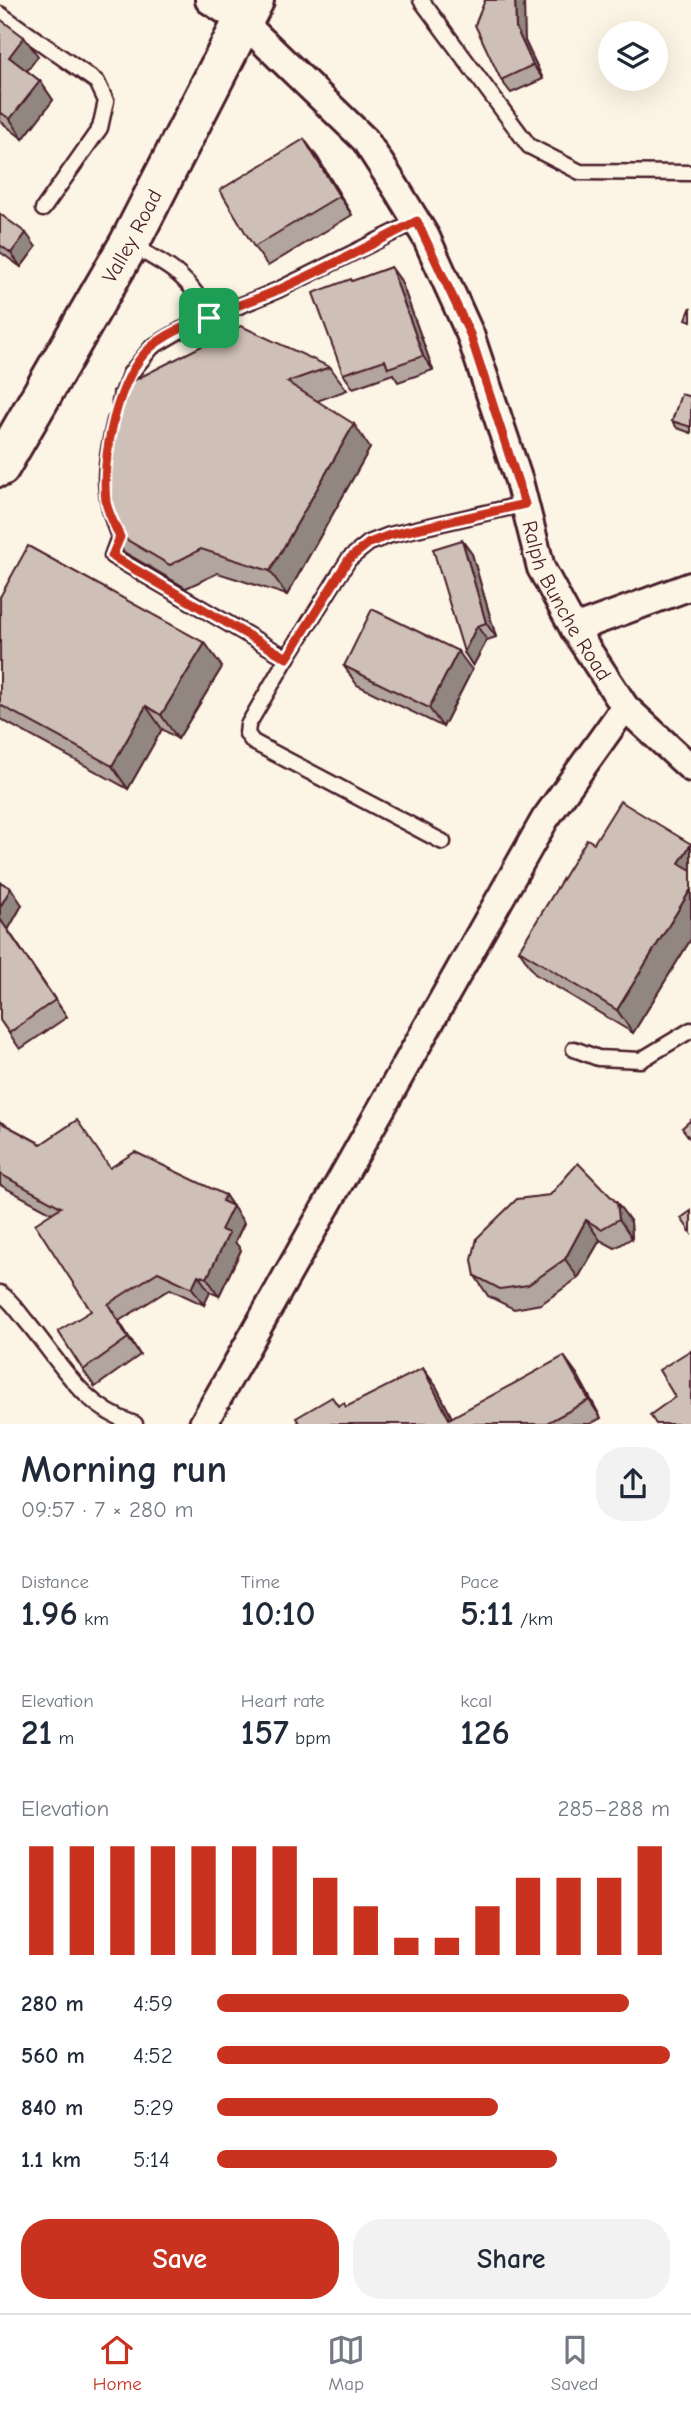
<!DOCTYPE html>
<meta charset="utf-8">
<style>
body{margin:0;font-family:"Comic Neue",sans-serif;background:#f2f2f3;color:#1f2937;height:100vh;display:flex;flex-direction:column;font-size:26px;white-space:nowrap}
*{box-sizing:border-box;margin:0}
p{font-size:23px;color:#747a83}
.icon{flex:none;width:38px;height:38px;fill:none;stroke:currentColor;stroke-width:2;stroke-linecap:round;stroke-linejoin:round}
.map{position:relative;height:1424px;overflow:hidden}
.details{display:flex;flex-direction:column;background:#fff;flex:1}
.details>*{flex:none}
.tools{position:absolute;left:598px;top:21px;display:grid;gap:14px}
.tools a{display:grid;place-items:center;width:70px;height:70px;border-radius:50%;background:#fff;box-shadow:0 7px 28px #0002;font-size:35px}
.pin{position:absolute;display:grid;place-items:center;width:60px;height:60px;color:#fff;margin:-30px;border-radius:14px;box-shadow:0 4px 10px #0006}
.round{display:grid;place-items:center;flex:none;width:74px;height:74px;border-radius:28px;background:#f2f2f3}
.head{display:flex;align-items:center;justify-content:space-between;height:119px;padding:0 21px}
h1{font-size:38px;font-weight:700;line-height:52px}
.metrics{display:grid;grid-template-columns:repeat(3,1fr);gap:10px;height:119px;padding:7px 21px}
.metrics div{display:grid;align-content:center}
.metrics b{font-size:35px;font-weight:700}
.metrics small{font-size:19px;font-weight:400}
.metrics p{font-size:19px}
.chart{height:196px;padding:14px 21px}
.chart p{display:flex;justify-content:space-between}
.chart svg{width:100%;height:126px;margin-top:7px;stroke:#c8321e;stroke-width:6}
.button{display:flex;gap:14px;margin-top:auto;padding:14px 21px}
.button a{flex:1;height:80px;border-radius:28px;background:#c8321e;color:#fff;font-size:28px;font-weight:700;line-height:80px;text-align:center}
.button a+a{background:#f2f2f3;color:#1f2937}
ul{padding:0 21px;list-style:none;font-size:23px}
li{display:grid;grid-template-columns:112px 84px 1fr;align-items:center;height:52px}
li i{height:18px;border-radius:9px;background:#c8321e}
.dock{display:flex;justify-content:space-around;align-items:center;height:98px;border-top:2px solid #e0e1e3;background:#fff;font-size:19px;color:#747a83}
.dock a{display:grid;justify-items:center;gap:4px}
.dock .on{color:#c8321e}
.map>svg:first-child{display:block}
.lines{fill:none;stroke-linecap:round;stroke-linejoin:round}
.lane-casing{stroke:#4a1f2b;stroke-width:19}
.street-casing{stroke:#4a1f2b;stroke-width:32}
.secondary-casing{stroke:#4a1f2b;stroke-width:44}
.lane{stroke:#fcf5e5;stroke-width:14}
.street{stroke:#fcf5e5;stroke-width:26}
.secondary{stroke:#fcf5e5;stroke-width:38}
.wall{fill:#b2a59d;stroke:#4a1f2b;stroke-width:2}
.shaded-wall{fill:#918680;stroke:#4a1f2b;stroke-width:2}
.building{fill:#cfc0b7;stroke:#4a1f2b;stroke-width:2}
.route-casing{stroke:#fff;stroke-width:14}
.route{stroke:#c8321e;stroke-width:9}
.labels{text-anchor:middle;stroke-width:5;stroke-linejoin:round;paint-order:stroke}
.street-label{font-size:21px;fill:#4a1f2b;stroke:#fcf5e5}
</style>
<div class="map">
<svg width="691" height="1424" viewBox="0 0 691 1424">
<rect width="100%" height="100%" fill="#fcf5e5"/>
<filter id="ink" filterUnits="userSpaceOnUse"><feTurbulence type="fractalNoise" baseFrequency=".0143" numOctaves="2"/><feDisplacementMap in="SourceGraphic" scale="14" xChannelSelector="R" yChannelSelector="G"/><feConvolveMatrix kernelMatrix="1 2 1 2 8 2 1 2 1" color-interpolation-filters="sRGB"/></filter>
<g filter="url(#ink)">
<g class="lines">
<defs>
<g id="lane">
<path d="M 421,0 L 529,146 L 580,172 L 691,173"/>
<path d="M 0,14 L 97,82 L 106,101 L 100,128 L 43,209"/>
<path d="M 131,245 C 169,266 192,277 209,318"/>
<path d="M 120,402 L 130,374 L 152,347 L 181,330 L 278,290 L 417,221"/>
<path d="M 115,421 C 104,468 101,491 119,537 L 112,556 L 287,658 L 349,559 L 369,543 L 390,535 L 525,504"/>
<path d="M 287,658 L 248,725 L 247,734 L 253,742 L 443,842"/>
<path d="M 574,1049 L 598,1058 L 641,1060 L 691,1030"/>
<path d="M 0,1293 C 11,1300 18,1311 26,1321 C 60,1361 81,1407 135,1424"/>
</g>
<g id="street">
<path id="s1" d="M 209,0 L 242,21 L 365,140 L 396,188 L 426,237 L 470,334 L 519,481 L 541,568 L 574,629 L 625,707 L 691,768"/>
<path d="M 574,629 L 691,586"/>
<path d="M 203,1424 L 545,819 L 625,707"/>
</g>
<g id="secondary">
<path id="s2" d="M 0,467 L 129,244 L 254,0"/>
</g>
</defs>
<use href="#lane" class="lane-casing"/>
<use href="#street" class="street-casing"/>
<use href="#secondary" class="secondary-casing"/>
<use href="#lane" class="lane"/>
<use href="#street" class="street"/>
<use href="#secondary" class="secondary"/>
</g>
<g class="wall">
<path d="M 0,19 L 38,56 L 27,71 L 40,81 L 53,100 L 23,139 L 0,121 Z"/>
<path d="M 525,41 L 543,79 L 511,93 L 501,80 Z"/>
<path d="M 304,139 L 318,158 L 352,215 L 268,266 L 254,247 Z"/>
<path d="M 0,214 L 36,247 L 21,267 L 0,252 Z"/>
<path d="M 391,267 L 401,281 L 433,370 L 398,382 L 393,374 L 353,388 L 343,374 L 353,281 Z"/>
<path d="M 330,367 L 347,390 L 317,401 L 370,448 L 287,595 L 218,573 L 186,588 L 124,552 L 107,528 L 112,516 L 113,391 Z"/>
<path d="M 691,397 L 691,433 L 677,428 L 672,421 Z"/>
<path d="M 472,554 L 496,637 L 487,640 L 473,666 L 464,652 Z"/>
<path d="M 0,597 L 205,643 L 222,667 L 178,739 L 162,729 L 128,789 L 0,719 Z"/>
<path d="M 344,666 L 472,670 L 443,727 L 357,685 Z"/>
<path d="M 594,843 L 691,844 L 691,939 L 633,1033 L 535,974 L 519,950 Z"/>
<path d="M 0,882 L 22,905 L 8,930 L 67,1017 L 20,1049 L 0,1020 Z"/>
<path d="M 0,1122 L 41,1144 L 110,1168 L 225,1195 L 244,1223 L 235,1242 L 241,1250 L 219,1296 L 210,1292 L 204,1305 L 170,1289 L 119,1321 L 140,1355 L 95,1387 L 83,1370 L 91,1311 L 52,1213 L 0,1185 Z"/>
<path d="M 617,1203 L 631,1222 L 632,1238 L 615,1248 L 600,1240 L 578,1278 L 541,1304 L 514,1309 L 488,1296 L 475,1276 Z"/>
<path d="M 577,1374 L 601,1418 L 590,1424 L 300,1424 L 339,1406 L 347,1407 L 436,1386 L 452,1418 Z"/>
</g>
<g class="shaded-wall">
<path d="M 515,0 L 524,0 L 525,41 L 543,79 L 533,65 L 516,28 Z"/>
<path d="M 24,37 L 38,56 L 22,77 L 9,57 Z"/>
<path d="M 40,81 L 53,100 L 23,139 L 10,119 Z"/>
<path d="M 304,139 L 318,158 L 352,215 L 339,196 Z"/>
<path d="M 26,233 L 36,247 L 21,267 L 11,253 Z"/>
<path d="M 391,267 L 401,281 L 433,370 L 423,356 Z"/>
<path d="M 354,424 L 370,448 L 287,595 L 270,571 Z"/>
<path d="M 462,540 L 472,554 L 496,637 L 486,623 Z"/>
<path d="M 477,626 L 487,640 L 473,666 L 464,652 Z"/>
<path d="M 205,643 L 222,667 L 178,739 L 161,715 Z"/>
<path d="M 458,651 L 472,670 L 443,727 L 429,708 Z"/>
<path d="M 146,706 L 162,729 L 128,789 L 112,766 Z"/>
<path d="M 691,844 L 691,880 L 679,863 Z"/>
<path d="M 11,888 L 22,905 L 8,930 L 67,1017 L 0,919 L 0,907 Z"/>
<path d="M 691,889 L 691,939 L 633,1033 L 617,1010 Z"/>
<path d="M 225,1195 L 244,1223 L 235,1242 L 241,1250 L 219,1296 L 207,1278 L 221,1230 L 222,1201 Z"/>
<path d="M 617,1203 L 631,1222 L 632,1238 L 619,1219 Z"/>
<path d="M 586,1220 L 600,1240 L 578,1278 L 565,1259 Z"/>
<path d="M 198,1275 L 210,1292 L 204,1305 L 192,1288 Z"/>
<path d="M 108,1304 L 119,1321 L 140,1355 L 128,1338 Z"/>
<path d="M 564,1356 L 577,1374 L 601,1418 L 589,1400 Z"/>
<path d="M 423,1368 L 436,1386 L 455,1424 L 449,1419 Z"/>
</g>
<g class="building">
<path d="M 485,0 L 515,0 L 516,28 L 533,65 L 501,80 L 475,25 Z"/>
<path d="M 0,19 L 24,37 L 9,57 L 40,81 L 10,119 L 0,112 Z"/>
<path d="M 304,139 L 339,196 L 254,247 L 220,190 Z"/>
<path d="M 0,214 L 26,233 L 11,253 L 0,245 Z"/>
<path d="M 391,267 L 423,356 L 388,368 L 385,360 L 343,374 L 313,293 L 351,279 L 352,281 Z"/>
<path d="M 691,307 L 691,321 L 686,319 Z"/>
<path d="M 241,326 L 330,367 L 287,382 L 354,424 L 270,571 L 201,549 L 170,565 L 107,528 L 112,516 L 108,501 L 113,391 Z"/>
<path d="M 681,394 L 691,397 L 691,427 L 672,421 Z"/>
<path d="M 462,540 L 486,623 L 477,626 L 464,652 L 433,549 Z"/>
<path d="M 28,546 L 205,643 L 161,715 L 146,706 L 112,766 L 0,705 L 0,597 Z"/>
<path d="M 372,609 L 458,651 L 429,708 L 344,666 Z"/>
<path d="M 620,801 L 691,844 L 679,863 L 691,870 L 691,889 L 617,1010 L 519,950 L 587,839 L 594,843 Z"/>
<path d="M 0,882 L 11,888 L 0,907 Z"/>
<path d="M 0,919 L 55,1000 L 9,1033 L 0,1020 Z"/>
<path d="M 77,1120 L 110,1168 L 135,1152 L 225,1195 L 222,1201 L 233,1206 L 221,1230 L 229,1233 L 207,1278 L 198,1275 L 192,1288 L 158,1272 L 108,1304 L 128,1338 L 83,1370 L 58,1331 L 91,1311 L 35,1224 L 61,1207 L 0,1174 L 0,1122 L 41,1144 Z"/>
<path d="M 691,1120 L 691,1140 L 682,1128 Z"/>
<path d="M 578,1163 L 617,1203 L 619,1219 L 601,1229 L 586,1220 L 565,1259 L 528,1285 L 500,1289 L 475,1276 L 472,1260 L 477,1238 L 517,1199 L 550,1195 Z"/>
<path d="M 691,1211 L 691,1233 L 681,1218 Z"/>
<path d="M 691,1350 L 691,1422 L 689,1424 L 656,1424 L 650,1415 L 675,1397 L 659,1370 Z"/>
<path d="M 564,1356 L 589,1400 L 545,1424 L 300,1424 L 296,1418 L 332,1397 L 338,1406 L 344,1403 L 346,1407 L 423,1368 L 449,1419 Z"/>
</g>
</g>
<g class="lines" filter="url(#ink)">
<defs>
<path id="route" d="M 417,221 L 470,334 L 525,504 L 390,535 L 369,543 L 349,559 L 287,658 L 112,556 L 120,537 C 115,526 108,513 106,502 C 101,458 117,377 151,347 C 182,321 240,307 278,290 C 325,269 371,245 417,221 Z"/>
</defs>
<use href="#route" class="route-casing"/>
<use href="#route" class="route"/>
</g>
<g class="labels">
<g class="street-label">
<text dy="7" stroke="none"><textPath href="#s2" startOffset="266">Valley Road</textPath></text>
<text dy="7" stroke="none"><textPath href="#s1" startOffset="716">Ralph Bunche Road</textPath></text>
</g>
</g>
</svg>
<div class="tools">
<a><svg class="icon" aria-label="layers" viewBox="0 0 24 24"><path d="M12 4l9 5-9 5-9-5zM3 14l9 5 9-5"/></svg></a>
</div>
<div class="pin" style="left:209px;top:318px;background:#1e9e55"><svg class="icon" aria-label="arrive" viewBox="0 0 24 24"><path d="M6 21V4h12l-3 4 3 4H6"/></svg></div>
</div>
<section class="details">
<div class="head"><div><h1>Morning run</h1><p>09:57 · 7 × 280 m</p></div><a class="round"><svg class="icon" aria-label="share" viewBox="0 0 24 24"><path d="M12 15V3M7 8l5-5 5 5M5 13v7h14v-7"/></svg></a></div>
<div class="metrics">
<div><p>Distance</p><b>1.96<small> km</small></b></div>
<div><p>Time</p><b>10:10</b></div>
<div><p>Pace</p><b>5:11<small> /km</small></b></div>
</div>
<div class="metrics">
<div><p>Elevation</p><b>21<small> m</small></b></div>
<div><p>Heart rate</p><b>157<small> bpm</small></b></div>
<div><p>kcal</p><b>126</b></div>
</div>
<div class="chart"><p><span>Elevation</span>285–288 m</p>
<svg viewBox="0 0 160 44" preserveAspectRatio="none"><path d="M5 44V6M15 44V6M25 44V6M35 44V6M45 44V6M55 44V6M65 44V6M75 44V17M85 44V27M95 44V38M105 44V38M115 44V27M125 44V17M135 44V17M145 44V17M155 44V6"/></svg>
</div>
<ul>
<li><b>280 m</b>4:59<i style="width:91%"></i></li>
<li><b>560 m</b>4:52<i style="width:100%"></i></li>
<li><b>840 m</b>5:29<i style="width:62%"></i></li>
<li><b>1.1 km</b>5:14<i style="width:75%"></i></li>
</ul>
<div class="button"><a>Save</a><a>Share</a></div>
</section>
<nav class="dock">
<a class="on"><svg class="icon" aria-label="home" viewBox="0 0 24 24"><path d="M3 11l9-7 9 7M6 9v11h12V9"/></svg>Home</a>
<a><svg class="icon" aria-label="map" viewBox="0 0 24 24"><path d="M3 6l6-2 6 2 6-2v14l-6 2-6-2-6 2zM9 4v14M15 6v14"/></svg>Map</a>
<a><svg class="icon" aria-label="saved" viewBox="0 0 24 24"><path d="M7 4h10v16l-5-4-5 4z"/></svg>Saved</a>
</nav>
